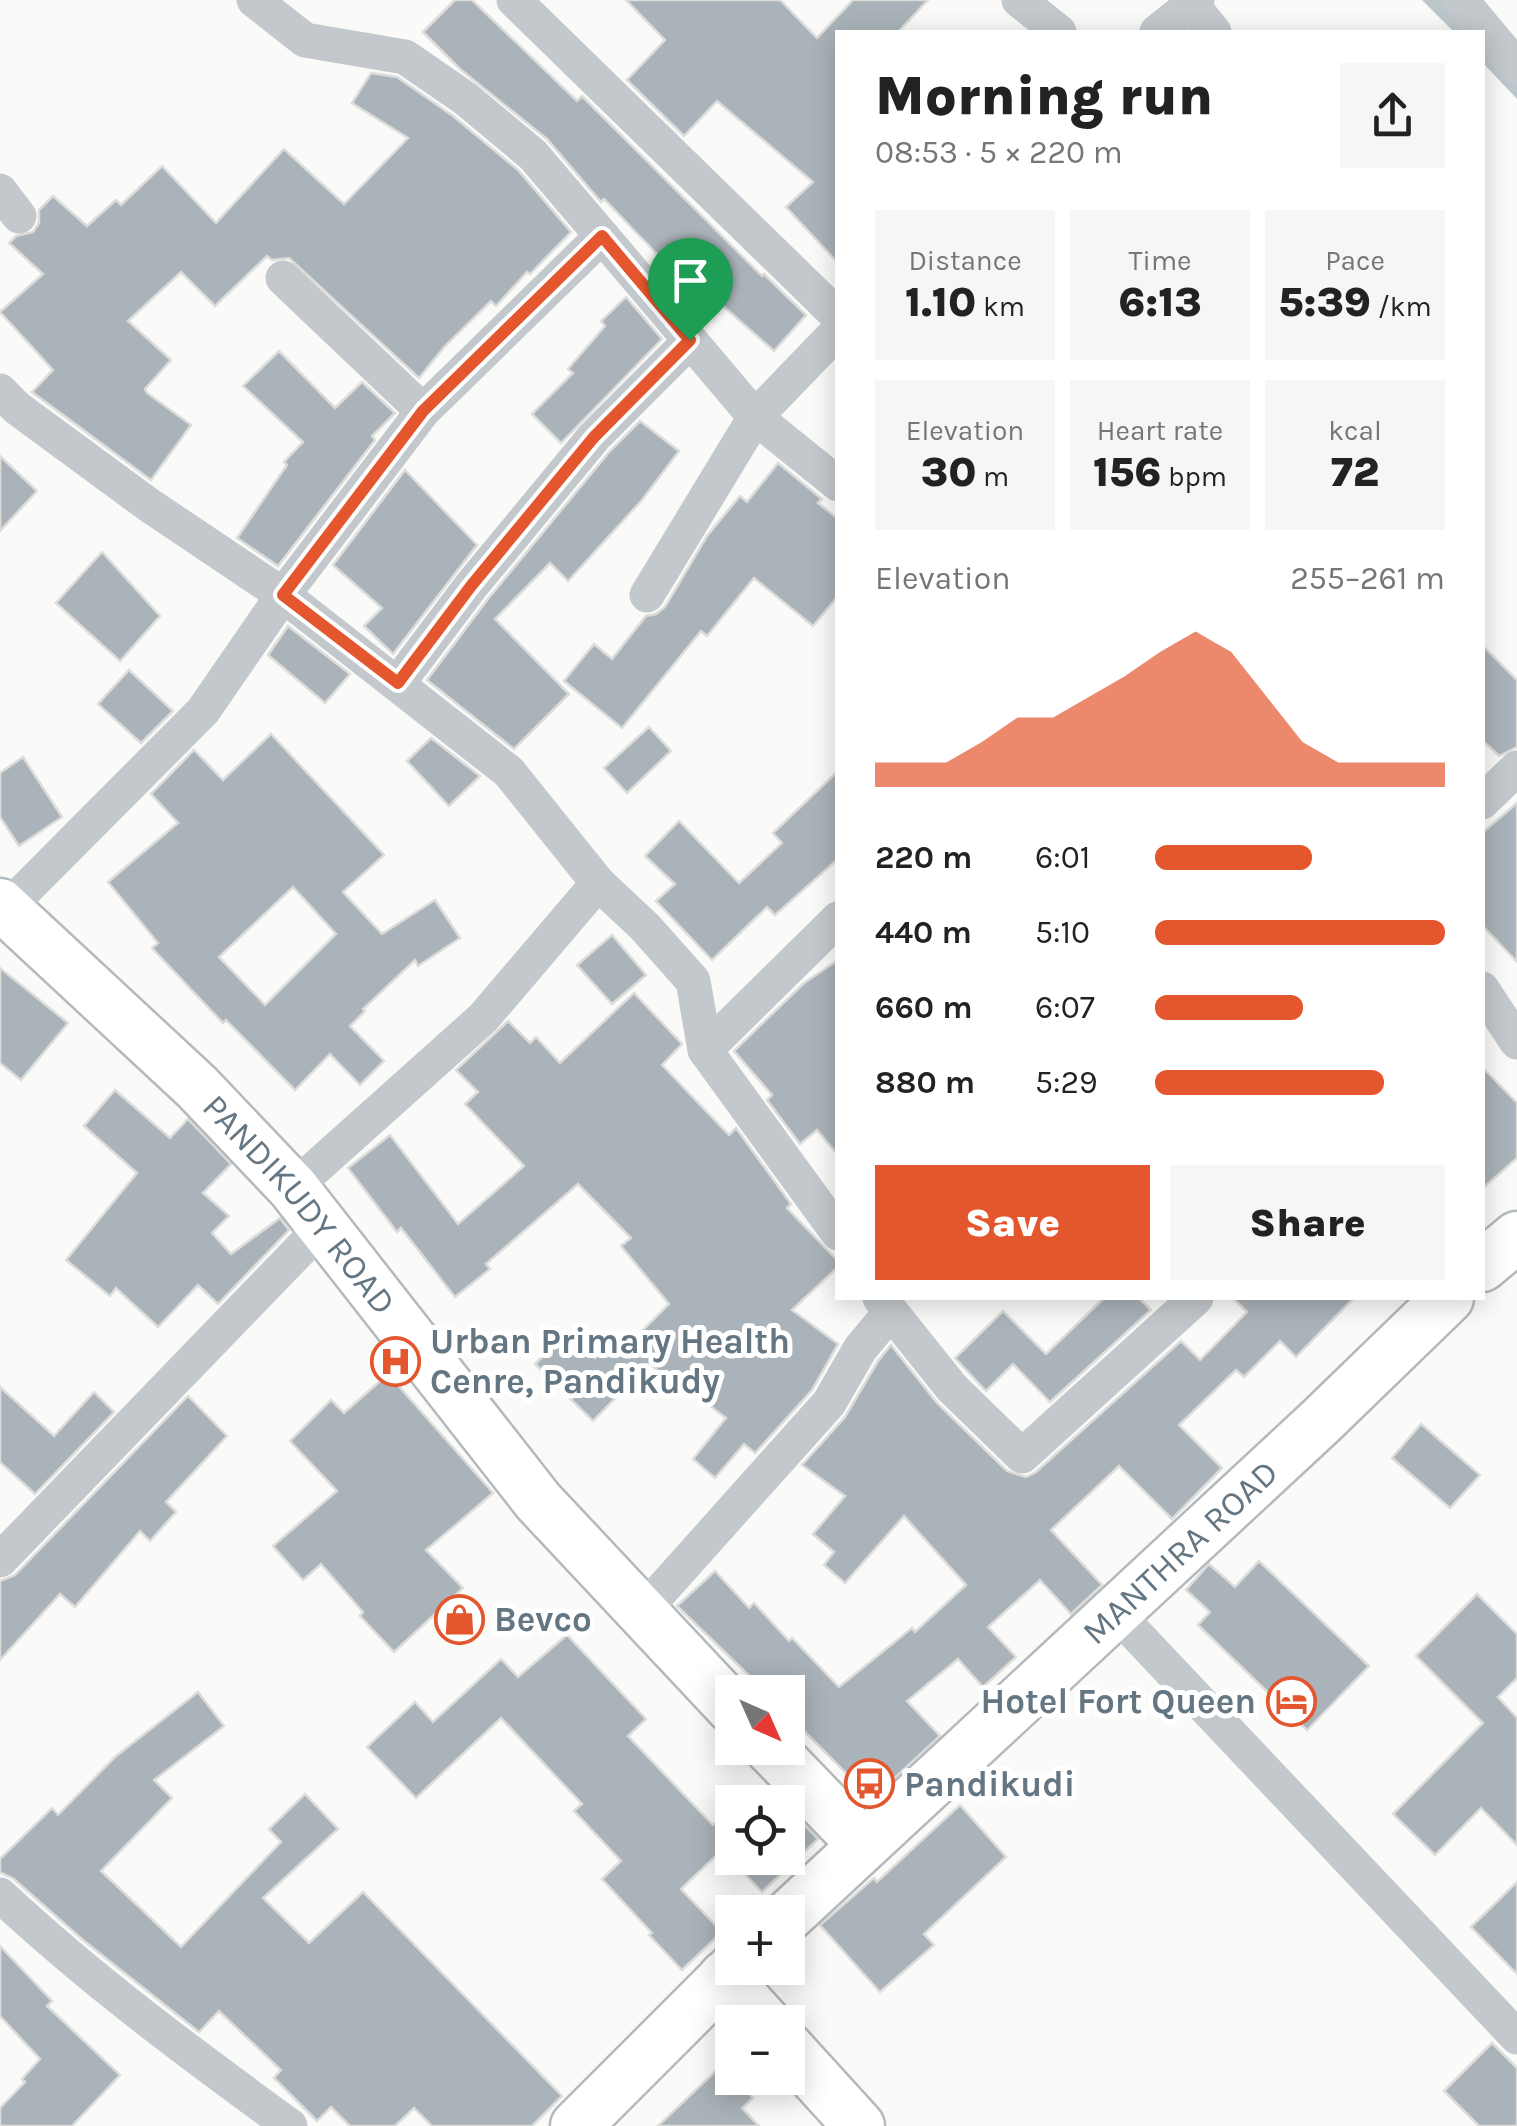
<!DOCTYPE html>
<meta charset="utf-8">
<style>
body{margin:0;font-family:Karla,sans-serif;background:#f6f6f6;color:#222;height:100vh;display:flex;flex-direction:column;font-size:38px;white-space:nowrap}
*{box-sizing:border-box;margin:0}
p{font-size:32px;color:#767676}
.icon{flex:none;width:55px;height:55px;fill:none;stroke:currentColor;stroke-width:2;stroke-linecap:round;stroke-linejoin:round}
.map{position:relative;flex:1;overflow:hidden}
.drawer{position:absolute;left:835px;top:30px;width:650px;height:1270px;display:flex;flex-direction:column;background:#fff;border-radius:0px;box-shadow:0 5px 25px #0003}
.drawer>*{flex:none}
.needle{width:65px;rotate:135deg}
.tools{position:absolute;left:715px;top:1675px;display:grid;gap:20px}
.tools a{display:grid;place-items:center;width:90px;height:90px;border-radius:0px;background:#fff;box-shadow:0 5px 25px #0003;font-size:50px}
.pin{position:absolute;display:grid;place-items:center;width:85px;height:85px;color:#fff;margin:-102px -42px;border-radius:50% 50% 50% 0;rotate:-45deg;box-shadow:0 0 10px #0007}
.pin .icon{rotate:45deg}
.round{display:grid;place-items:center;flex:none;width:105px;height:105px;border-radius:0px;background:#f6f6f6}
.overview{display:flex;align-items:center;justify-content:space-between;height:170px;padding:0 40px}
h1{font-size:55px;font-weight:800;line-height:75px}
.stats{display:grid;grid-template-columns:repeat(3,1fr);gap:15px;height:170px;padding:10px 40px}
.stats div{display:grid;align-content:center;border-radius:0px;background:#f6f6f6;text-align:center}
.stats b{font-size:42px;font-weight:800}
.stats small{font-size:28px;font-weight:400}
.stats p{font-size:28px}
.chart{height:280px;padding:20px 40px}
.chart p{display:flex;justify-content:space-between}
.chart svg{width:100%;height:180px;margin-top:10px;fill:#e4572e;opacity:.7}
.primary-button{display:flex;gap:20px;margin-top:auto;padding:20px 40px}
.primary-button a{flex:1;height:115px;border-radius:0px;background:#e4572e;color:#fff;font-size:40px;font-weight:800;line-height:115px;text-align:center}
.primary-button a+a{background:#f6f6f6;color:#222}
ul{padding:0 40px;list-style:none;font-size:32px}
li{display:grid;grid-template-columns:160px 120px 1fr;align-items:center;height:75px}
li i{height:25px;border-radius:12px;background:#e4572e}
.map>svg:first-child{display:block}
.water{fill:#bbc7cb}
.building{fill:#aab3b9;stroke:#dcdcda;stroke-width:2.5;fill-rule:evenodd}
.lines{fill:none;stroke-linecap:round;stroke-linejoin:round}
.secondary-casing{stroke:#b3babf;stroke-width:55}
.street{stroke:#c3c8cc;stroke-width:35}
.secondary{stroke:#fff;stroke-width:50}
.route-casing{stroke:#fff;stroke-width:20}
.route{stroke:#e4572e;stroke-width:12}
.labels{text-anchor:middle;stroke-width:10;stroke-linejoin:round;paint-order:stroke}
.street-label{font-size:35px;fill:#657683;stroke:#fff}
.poi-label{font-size:35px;font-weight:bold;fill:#657683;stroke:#fff;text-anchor:start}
</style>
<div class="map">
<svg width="1517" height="2126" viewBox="0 0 1517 2126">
<rect width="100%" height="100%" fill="#fafaf8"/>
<path class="water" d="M 1422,0 L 1472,0 L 1517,47 L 1517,99 L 1483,63 L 1482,32 L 1454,32 Z"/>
<g class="building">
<path d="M 455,0 L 472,0 L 577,101 L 582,96 L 762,276 L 764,274 L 806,315 L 774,351 L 722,305 L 665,248 L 658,255 L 604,199 L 601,202 L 547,139 L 460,69 L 423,32 Z"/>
<path d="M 626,0 L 780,0 L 817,38 L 853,0 L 928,0 L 898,32 L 838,32 L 838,263 L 786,207 L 813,182 L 717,101 L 684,136 L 627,80 L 665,40 Z"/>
<path d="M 371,73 L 397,77 L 453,116 L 518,170 L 571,232 L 530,274 L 527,272 L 496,306 L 491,301 L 445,346 L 419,378 L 289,258 L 272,260 L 267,256 L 215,306 L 181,272 L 128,321 L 171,360 L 145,389 L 147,393 L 191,425 L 151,480 L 32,392 L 53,370 L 0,312 L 43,274 L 9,243 L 16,236 L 33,232 L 39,223 L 39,210 L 53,196 L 87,226 L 116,200 L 121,205 L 162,166 L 216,223 L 284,149 L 344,204 L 408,138 L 352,103 Z"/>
<path d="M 626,297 L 662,339 L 561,443 L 532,414 L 573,373 L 568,369 L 605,326 L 601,321 Z"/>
<path d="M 279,351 L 335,408 L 362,382 L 395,413 L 372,436 L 375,440 L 278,566 L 237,538 L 287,465 L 284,462 L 303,442 L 243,386 Z"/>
<path d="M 640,421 L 679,451 L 642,500 L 568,581 L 550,563 L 495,619 L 569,694 L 514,749 L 427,680 L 488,599 L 610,451 Z"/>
<path d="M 0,456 L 37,491 L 0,531 Z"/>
<path d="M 778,463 L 822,499 L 818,503 L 838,519 L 838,596 L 813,626 L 754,578 L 707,636 L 701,631 L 622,728 L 564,681 L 594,644 L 612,659 L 646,616 L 656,614 L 665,607 L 707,536 L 740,496 L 747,502 Z"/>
<path d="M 405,470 L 477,545 L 393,654 L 364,626 L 382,608 L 333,565 Z"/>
<path d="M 102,552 L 160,616 L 120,661 L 56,603 Z"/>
<path d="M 288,626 L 350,674 L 325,703 L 268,655 Z"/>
<path d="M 1482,645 L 1517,680 L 1517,747 L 1499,756 L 1482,740 Z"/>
<path d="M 129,670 L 173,711 L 141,743 L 98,704 Z"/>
<path d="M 649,727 L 671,751 L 627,793 L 604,768 Z"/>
<path d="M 271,734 L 384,855 L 343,892 L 382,934 L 435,900 L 460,938 L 418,966 L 415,960 L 363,1009 L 365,1011 L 350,1026 L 384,1061 L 360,1085 L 330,1054 L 295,1090 L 226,1020 L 223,1023 L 152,948 L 158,943 L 108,882 L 178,823 L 151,794 L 194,750 L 223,780 ZM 293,887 L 336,934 L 265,1005 L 219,957 Z"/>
<path d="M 431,738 L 480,776 L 449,806 L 407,761 Z"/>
<path d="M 23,757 L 62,817 L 19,846 L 0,817 L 0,773 Z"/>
<path d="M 838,771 L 838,859 L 775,915 L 767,907 L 712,960 L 656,901 L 675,884 L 645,856 L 679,821 L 739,883 L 782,843 L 773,833 Z"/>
<path d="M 1517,803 L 1517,962 L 1482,925 L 1482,833 Z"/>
<path d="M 612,935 L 646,975 L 612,1004 L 577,965 Z"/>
<path d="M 838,960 L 838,1155 L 817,1130 L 800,1144 L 767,1100 L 772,1095 L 734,1051 L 804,983 Z"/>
<path d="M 0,968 L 68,1023 L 21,1080 L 0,1063 Z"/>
<path d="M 634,993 L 682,1044 L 662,1065 L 729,1135 L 736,1128 L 791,1204 L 787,1208 L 838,1261 L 838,1267 L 792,1310 L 838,1344 L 812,1390 L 755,1453 L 744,1444 L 715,1478 L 693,1459 L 726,1418 L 669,1375 L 666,1379 L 650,1363 L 593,1421 L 535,1364 L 568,1331 L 595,1358 L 612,1340 L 623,1350 L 669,1304 L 621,1246 L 631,1238 L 578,1184 L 486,1264 L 490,1269 L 455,1297 L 401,1228 L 397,1232 L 348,1168 L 390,1135 L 458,1224 L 524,1166 L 465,1104 L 478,1092 L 456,1070 L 508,1021 L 530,1043 L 536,1037 L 560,1063 Z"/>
<path d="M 1482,1067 L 1517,1103 L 1517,1158 L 1482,1189 Z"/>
<path d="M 115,1090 L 170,1138 L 188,1119 L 231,1164 L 203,1193 L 229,1216 L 212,1233 L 231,1254 L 280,1218 L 289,1230 L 218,1304 L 198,1285 L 158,1327 L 116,1288 L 110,1296 L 66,1260 L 137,1173 L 84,1126 Z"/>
<path d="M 1104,1298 L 1139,1298 L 1151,1310 L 1050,1402 L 1013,1364 L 986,1391 L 955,1358 L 1003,1311 L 1046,1354 Z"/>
<path d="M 1233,1298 L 1354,1298 L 1296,1357 L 1280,1341 L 1244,1377 L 1236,1370 L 1179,1425 L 1222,1468 L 1172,1519 L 1119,1466 L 1051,1530 L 1102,1585 L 1071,1614 L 1040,1580 L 988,1627 L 1016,1657 L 983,1687 L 958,1659 L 907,1701 L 940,1736 L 872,1799 L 788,1715 L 788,1692 L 766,1692 L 677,1606 L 715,1571 L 749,1608 L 754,1603 L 789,1641 L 792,1638 L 839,1687 L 912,1628 L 915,1632 L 966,1585 L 904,1516 L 845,1583 L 824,1565 L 834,1552 L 813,1534 L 845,1496 L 802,1465 L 845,1417 L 878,1361 L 891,1345 L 937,1403 L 1007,1471 L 1026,1477 L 1036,1472 L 1181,1341 L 1200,1360 L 1247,1312 Z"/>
<path d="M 388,1374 L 493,1493 L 426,1550 L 463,1588 L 394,1652 L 360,1616 L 363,1612 L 321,1564 L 303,1580 L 273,1546 L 337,1491 L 290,1441 L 331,1400 L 344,1413 Z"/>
<path d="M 0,1387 L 54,1436 L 94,1392 L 114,1412 L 35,1494 L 0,1462 Z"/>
<path d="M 188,1396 L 227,1436 L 166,1502 L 176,1512 L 150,1541 L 140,1531 L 75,1607 L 60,1594 L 0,1660 L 0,1581 L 15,1575 Z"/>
<path d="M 1421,1424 L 1480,1475 L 1450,1508 L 1392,1458 Z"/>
<path d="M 1259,1561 L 1369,1666 L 1307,1730 L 1198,1625 L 1210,1612 L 1186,1590 L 1209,1564 L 1235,1587 Z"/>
<path d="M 1477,1594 L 1517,1634 L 1517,1678 L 1498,1697 L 1517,1718 L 1517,1845 L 1481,1808 L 1435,1855 L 1393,1814 L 1483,1723 L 1416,1656 Z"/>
<path d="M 567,1635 L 646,1719 L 628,1736 L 713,1825 L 732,1807 L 732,1858 L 788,1858 L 788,1808 L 818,1839 L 762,1892 L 722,1850 L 681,1889 L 722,1932 L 682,1970 L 649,1935 L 652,1933 L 602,1879 L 621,1861 L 574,1811 L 582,1804 L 501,1718 L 416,1798 L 367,1747 L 415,1702 L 433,1722 L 501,1659 L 518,1677 Z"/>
<path d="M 198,1692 L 224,1726 L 154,1780 L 172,1798 L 101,1871 L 181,1947 L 281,1842 L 269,1829 L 305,1794 L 338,1829 L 263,1898 L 309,1943 L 363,1892 L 562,2096 L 532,2126 L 432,2126 L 414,2108 L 395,2126 L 350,2126 L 331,2107 L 317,2121 L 274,2078 L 281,2070 L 219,2011 L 199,2032 L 83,1940 L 14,1879 L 0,1872 L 0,1859 L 52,1808 L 58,1815 L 115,1757 Z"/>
<path d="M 960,1805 L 1006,1857 L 924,1934 L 934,1945 L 880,1992 L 820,1925 L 874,1878 L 877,1882 Z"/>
<path d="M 1517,1882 L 1517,1974 L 1471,1927 Z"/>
<path d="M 0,1946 L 52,2001 L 47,2006 L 120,2075 L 72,2126 L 0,2126 L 0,2108 L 25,2082 L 22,2079 L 40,2059 L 0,2016 Z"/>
<path d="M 1492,2043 L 1517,2068 L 1517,2126 L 1479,2126 L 1444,2091 Z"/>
<path d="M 722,2065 L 753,2098 L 742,2108 L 759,2126 L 658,2126 Z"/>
</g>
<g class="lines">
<defs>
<g id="secondary">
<path id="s1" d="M 0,904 L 197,1087 L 293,1188 L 538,1501 L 732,1708"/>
<path d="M 1482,1266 L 1517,1237"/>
<path d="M 770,1748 L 863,1844"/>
<path id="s2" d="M 788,1916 L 1320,1422 L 1448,1298"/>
<path d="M 724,1977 L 765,2022"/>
<path d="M 788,2048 L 859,2126"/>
<path d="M 576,2126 L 734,1968"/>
</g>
</defs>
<use href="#secondary" class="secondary-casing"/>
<g class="street">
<path d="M 254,0 L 305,40 L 405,57 L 466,99 L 533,155 L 602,236"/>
<path d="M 514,0 L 838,316"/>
<path d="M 1019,0 L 1059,32"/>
<path d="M 1461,0 L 1517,67"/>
<path d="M 1192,5 L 1214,32"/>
<path d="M 1157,32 L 1197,0"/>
<path d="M 0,191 L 19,216"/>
<path d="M 283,278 L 423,411"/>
<path d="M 0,391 L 17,408 L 149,505 L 283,595 L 509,772 L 598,883 L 645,927 L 693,981 L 705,1050 L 838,1233"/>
<path d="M 647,595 L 755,417 L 838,331"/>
<path d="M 398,683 L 471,586 L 594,437 L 690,341"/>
<path d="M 1482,802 L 1517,768"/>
<path d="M 6,909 L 203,711 L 283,595 L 423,411 L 602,236 L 755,417 L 838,484"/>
<path d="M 1482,989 L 1517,1042"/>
<path d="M 705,1050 L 838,919"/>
<path d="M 293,1188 L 483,1018 L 598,883"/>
<path d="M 880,1298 L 952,1388 L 1022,1456 L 1196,1298"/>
<path d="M 0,1560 L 323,1226"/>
<path d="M 1115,1612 L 1517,2037"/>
<path d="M 641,1613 L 829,1403 L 860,1349 L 890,1313"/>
<path d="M 0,1895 C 91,1980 190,2053 290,2126"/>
</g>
<use href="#secondary" class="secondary"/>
</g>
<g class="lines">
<defs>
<path id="route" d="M 602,236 L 690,340 L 594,437 L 471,586 L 398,683 L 283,595 L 423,411 Z"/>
</defs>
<use href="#route" class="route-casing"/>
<use href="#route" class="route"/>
</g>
<defs>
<symbol id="hospital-ring" viewBox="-11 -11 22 22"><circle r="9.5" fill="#fff" stroke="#e4572e" stroke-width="1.5"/><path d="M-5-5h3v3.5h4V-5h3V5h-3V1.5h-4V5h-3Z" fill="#e4572e"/></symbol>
<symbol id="shop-ring" viewBox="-11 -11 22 22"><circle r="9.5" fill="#fff" stroke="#e4572e" stroke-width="1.5"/><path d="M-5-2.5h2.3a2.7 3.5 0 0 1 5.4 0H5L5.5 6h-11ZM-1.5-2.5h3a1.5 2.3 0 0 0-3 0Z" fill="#e4572e"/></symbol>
<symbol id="hotel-ring" viewBox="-11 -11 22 22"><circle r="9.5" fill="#fff" stroke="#e4572e" stroke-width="1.5"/><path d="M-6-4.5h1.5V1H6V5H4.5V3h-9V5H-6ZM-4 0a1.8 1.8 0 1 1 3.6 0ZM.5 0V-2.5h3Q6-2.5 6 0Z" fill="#e4572e"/></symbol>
<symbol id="bus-ring" viewBox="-11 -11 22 22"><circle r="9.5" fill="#fff" stroke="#e4572e" stroke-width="1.5"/><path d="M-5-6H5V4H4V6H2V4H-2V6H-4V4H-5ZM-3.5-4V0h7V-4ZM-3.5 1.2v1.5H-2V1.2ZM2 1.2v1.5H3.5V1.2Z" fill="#e4572e"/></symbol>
</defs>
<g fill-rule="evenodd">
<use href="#hospital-ring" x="368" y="1334" width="55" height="55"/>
<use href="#shop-ring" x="432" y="1592" width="55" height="55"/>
<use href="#hotel-ring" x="1264" y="1674" width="55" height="55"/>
<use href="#bus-ring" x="842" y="1756" width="55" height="55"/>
</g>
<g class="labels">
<g class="street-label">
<text dy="12" stroke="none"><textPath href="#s1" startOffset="425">PANDIKUDY ROAD</textPath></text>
<text dy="12" stroke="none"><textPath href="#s2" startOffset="535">MANTHRA ROAD</textPath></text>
</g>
<g class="poi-label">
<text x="430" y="1353">Urban Primary Health<tspan x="430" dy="40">Cenre, Pandikudy</tspan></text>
<text x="494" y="1631">Bevco</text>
<text x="1256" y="1713" text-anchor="end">Hotel Fort Queen</text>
<text x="904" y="1796">Pandikudi</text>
</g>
</g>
</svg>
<div class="tools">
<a><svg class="needle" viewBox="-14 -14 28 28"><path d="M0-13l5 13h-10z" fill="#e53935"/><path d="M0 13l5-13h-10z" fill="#767676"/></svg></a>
<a><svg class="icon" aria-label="locate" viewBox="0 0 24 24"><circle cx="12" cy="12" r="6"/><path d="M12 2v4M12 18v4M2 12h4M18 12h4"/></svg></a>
<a>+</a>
<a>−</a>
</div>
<div class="pin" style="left:690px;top:340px;background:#1e9e55"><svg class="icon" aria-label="arrive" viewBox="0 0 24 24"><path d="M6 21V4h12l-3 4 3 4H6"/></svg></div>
<section class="drawer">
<div class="overview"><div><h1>Morning run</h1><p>08:53 · 5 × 220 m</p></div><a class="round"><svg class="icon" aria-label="share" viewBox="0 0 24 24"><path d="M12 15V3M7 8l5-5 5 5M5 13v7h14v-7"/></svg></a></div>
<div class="stats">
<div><p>Distance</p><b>1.10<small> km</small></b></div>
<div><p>Time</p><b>6:13</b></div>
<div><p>Pace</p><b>5:39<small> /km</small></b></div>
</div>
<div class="stats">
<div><p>Elevation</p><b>30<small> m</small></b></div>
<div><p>Heart rate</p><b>156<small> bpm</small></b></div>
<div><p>kcal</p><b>72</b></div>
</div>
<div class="chart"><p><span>Elevation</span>255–261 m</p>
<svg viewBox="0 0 160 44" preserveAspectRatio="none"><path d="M0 44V38L10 38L20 38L30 33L40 27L50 27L60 22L70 17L80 11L90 6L100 11L110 22L120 33L130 38L140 38L150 38L160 38V44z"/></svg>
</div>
<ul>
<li><b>220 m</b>6:01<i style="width:54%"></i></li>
<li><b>440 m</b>5:10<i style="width:100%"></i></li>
<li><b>660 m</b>6:07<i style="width:51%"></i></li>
<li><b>880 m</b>5:29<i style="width:79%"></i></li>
</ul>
<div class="primary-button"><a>Save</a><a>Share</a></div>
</section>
</div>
